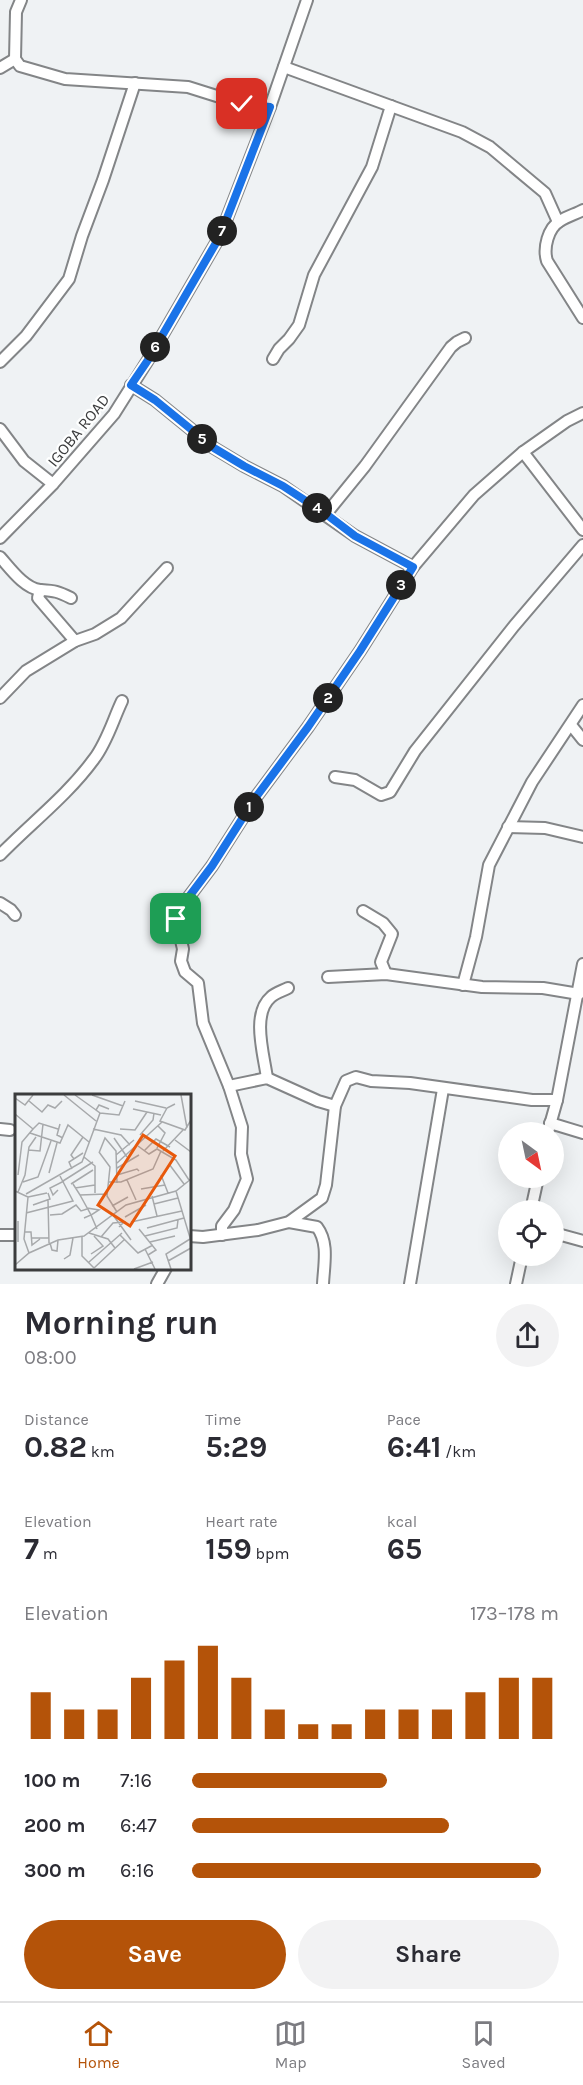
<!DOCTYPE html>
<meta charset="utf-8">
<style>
body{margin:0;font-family:Karla,sans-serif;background:#f2f2f3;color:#2b2b33;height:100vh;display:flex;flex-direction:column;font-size:22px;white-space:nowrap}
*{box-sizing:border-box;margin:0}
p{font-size:20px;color:#7c7c81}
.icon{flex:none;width:33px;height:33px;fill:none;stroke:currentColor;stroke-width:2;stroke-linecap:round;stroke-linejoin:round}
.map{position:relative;height:1284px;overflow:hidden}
.sheet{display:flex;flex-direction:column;background:#fff;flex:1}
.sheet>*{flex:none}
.needle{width:39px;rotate:147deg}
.buttons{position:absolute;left:498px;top:1122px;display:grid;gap:12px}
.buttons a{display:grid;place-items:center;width:66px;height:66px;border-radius:50%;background:#fff;box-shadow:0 6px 24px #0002;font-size:30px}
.pin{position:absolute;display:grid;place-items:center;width:51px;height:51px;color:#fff;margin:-26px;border-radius:12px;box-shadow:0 3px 9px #0006}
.km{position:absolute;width:30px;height:30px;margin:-15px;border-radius:50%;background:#222;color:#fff;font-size:16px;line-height:30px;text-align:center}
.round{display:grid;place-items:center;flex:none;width:63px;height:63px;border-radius:32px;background:#f2f2f3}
.headline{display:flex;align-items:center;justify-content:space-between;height:102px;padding:0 24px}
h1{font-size:33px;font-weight:700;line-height:45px}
.stats{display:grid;grid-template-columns:repeat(3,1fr);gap:9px;height:102px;padding:6px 24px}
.stats div{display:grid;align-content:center}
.stats b{font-size:30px;font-weight:700}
.stats small{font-size:16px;font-weight:400}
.stats p{font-size:16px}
.chart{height:168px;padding:12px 24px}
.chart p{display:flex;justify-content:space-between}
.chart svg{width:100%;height:108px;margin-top:6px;stroke:#b45309;stroke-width:6}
.primary-button{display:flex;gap:12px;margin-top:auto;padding:12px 24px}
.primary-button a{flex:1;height:69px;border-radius:36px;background:#b45309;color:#fff;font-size:24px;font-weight:700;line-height:69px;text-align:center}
.primary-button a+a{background:#f2f2f3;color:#2b2b33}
ul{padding:0 24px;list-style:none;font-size:20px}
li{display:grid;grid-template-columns:96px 72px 1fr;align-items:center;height:45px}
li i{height:15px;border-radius:8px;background:#b45309}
.tabs{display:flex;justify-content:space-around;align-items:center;height:84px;border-top:2px solid #e1e1e2;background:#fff;font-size:16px;color:#7c7c81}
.tabs a{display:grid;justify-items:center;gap:3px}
.tabs .on{color:#b45309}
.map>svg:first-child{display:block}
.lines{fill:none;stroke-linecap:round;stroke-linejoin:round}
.minor-casing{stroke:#838587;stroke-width:14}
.minor{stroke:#fff;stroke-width:10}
.route-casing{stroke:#fff;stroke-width:12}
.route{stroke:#1a73e8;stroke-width:8}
.labels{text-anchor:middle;stroke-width:4.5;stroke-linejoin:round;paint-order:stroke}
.street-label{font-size:16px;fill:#3b3c3d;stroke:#feffff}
.inset-road{fill:none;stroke:#a7a9ab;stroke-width:1.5}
.view{fill:#e8590c;fill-opacity:0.15;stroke:#e8590c;stroke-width:3}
.inset-edge{fill:none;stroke:#3b3c3d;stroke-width:3}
</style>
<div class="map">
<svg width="583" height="1284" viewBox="0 0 583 1284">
<rect width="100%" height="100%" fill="#eff2f4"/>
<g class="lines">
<defs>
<g id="minor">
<path d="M 21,0 L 16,12 L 15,59 L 20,66 L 65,79 L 188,87 L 242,104 L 270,107"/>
<path d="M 284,67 L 462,132 L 490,147 L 545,193 L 558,222"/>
<path d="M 0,68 L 15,59"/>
<path d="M 583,210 C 576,214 567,216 560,221 C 548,228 543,248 547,261 L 583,318"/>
<path d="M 273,359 L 279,349 L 289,339 L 299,325 L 314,275 L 372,167 L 391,106"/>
<path d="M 0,362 L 26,336 L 69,279 L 82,236 L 103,180 L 135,83"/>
<path d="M 131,385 L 155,400 L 214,448 L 244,466 L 283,486 L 355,536 L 413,567"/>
<path d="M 0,429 L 24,461 L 53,484"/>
<path d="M 523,452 L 583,530"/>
<path d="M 326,514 L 365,466 L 451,347 L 457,342 L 465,338"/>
<path d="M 0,538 L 53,484 L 114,414 L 148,360 L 220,236 L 270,107 L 307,0"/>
<path d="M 0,557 C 10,568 24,588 40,590 C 55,591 57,591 71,598"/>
<path d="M 40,590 L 38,598 L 75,641"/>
<path d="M 0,698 L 26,671 L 75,641 L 95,634 L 121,618 L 167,568"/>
<path d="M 571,725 L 583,740"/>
<path d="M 335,777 L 355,780 L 381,795 L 390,792 L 415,751 L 514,626 L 583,545"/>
<path d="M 508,827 L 545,828 L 583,837"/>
<path d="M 0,855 C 31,823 67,796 94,759 C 107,742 113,720 122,701"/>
<path d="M 0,903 L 11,910 L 15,915"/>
<path d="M 363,911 L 383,923 L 392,934 L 381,962 L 386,974"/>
<path d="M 328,977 L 386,974 L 482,987 L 543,988 L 579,994"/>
<path d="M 463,985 L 476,937 L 489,865 L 532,782 L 583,705"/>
<path d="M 267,1078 C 264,1055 251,1014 271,997 C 275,993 282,991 288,988"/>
<path d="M 229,1086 L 267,1078 L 318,1101 L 335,1106"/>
<path d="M 550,1123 L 583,1133"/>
<path d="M 0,1129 L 10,1130"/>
<path d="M 548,1132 L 557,1100 L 583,964"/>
<path d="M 531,1210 L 538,1178"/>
<path d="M 289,1222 L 317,1227 C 329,1243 324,1264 323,1284"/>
<path d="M 554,1233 L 583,1241"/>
<path d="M 0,1235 L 16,1235"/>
<path d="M 222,1235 L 222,1226 L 234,1210 L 247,1179 L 241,1154 L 242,1127 L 229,1086 L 203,1023 L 198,983 L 185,972 L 181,961 L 183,949 L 176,919 L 185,902 L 212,866 L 256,797 L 308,727 L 360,651 L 413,567 L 474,495 L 523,452 L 567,421 L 583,413"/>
<path d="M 189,1236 L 203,1237 L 258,1230 L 289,1222 L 322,1198 L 326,1185 L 335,1106 L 346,1081 L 356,1077 L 371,1081 L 410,1083 L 532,1100 L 557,1100"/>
<path d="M 157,1284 L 166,1268"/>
<path d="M 410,1284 L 443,1089"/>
<path d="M 516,1284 L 522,1256"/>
</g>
</defs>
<use href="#minor" class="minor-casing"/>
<use href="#minor" class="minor"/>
</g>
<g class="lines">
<defs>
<path id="route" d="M 176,919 L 185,902 L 212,866 L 256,797 L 308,727 L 360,651 L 413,567 L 355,536 L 326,514 L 283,486 L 244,466 L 214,448 L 155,400 L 131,385 L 148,360 L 220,236 L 270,107 L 242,104"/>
</defs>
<use href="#route" class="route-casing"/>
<use href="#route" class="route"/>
</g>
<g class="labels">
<g class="street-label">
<text transform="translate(78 430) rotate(-51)" y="6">IGOBA ROAD</text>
</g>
</g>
<g transform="translate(15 1094)">
<rect width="176" height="176" fill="#eff2f4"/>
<path class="inset-road" d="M 49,1 L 81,27M 60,1 L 81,16M 77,1 L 108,12M 166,1 L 172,34M 0,4 L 10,11 L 18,1M 14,7 L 27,18 L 33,11 L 40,14 L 47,7M 120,7 L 151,14M 160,10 L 152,14 L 145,27 L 170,36 L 176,26M 118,15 L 146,21M 85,19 L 104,21 L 110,7M 0,20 L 18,35 L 7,48 L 3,81M 45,30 L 42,41 L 48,44M 18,35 L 24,29 L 43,35M 78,35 L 106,41 L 115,51M 105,35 L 120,36 L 132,18M 15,39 L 45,49 L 53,31 L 74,48M 125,41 L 138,26 L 139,19M 99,44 L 112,63M 160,46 L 176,58M 123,52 L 134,60 L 142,55 L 161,66 L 174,86M 142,54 L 150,39 L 143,32M 13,56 L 25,57 L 28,30M 129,57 L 141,45 L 155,53M 148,57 L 168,36M 84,58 L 95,73 L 92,102 L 102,118M 84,59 L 90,44 L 101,57 L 102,89M 101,61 L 119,46M 69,63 L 80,72 L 80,99M 59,65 L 56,61 L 68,43M 102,69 L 147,28M 154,70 L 169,90M 102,74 L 124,61M 57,75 L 54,68 L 68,59M 34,79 L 42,49M 102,81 L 122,75 L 124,77M 146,81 L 153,99M 112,86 L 121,106M 48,87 L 78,68M 8,88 L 23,83 L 36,47M 94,88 L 106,88 L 138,75 L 146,57M 56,90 L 78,76M 58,90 L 65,101 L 92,100M 60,94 L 80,91M 126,95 L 150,91M 43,96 L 38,101 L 35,94 L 49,87M 0,97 L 13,103 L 9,145 L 14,159M 161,97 L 176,147M 3,98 L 10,81 L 14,53 L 21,43M 11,100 L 67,68 L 85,19 L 81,16 L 84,11 L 94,15M 65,101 L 76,121 L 69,124M 137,102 L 142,122M 13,103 L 32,99M 33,106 L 34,149M 139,110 L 163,104M 18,111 L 35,105 L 33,99M 97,112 L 113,103M 72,114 L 84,116 L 76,121 L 82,135M 11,119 L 58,107 L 45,82M 35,121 L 47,120 L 61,111 L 66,117 L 72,115M 98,121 L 116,146M 110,123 L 131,111M 3,127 L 3,148M 116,128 L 167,117M 132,134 L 169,124M 124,135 L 141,156 L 133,161M 10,138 L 16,138 L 17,151 L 25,145M 74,139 L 93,145 L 100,154M 105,141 L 123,159 L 138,151M 67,142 L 67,162 L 79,174M 130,142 L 162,134 L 163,126M 86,143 L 98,129 L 109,128 L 104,133M 16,144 L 34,144M 135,148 L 160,142M 35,149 L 37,156 L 42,157 L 43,146M 130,155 L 140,175M 76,160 L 88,152 L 79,142M 49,165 L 55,161 L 58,144M 153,167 L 176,154M 74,168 L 107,139M 0,171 L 14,159 L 43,146 L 69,142 L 111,111 L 161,97 L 176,85M 79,174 L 110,145M 119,175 L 138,168M 156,175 L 151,160 L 175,145"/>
<path class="view" d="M 128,41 L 160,62 L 115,132 L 83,111 Z"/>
<rect width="176" height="176" class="inset-edge"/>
</g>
</svg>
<div class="buttons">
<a><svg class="needle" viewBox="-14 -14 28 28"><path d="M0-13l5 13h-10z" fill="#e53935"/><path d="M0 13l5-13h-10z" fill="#7c7c81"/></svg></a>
<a><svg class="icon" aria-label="locate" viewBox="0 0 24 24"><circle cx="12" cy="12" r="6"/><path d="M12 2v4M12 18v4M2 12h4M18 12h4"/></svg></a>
</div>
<div class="pin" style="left:176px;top:919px;background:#1e9e55"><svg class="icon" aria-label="arrive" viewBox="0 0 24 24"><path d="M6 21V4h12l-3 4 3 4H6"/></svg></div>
<div class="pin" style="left:242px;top:104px;background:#d93025"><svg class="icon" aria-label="check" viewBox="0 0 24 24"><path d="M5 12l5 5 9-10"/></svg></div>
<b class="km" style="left:249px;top:807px">1</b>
<b class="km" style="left:328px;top:698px">2</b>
<b class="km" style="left:401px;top:585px">3</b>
<b class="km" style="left:317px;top:508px">4</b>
<b class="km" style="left:202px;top:439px">5</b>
<b class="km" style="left:155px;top:347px">6</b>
<b class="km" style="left:222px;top:231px">7</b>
</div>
<section class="sheet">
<div class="headline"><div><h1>Morning run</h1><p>08:00</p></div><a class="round"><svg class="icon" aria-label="share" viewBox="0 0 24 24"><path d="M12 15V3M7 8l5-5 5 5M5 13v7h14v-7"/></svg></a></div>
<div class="stats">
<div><p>Distance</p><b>0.82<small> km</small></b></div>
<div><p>Time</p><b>5:29</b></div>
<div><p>Pace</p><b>6:41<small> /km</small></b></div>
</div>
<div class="stats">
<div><p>Elevation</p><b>7<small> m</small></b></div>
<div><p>Heart rate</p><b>159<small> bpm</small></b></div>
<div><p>kcal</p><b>65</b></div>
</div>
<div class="chart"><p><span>Elevation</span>173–178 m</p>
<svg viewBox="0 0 160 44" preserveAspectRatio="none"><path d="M5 44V25M15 44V32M25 44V32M35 44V19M45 44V12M55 44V6M65 44V19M75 44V32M85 44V38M95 44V38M105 44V32M115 44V32M125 44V32M135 44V25M145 44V19M155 44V19"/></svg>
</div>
<ul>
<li><b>100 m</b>7:16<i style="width:53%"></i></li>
<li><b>200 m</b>6:47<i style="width:70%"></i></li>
<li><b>300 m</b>6:16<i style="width:95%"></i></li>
</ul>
<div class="primary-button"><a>Save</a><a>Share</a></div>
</section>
<nav class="tabs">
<a class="on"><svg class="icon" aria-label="home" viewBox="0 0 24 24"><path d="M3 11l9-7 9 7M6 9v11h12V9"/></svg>Home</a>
<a><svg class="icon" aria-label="map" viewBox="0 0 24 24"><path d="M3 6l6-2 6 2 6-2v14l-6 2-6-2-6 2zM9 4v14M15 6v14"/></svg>Map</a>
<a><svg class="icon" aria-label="saved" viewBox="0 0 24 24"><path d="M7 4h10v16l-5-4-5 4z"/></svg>Saved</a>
</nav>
